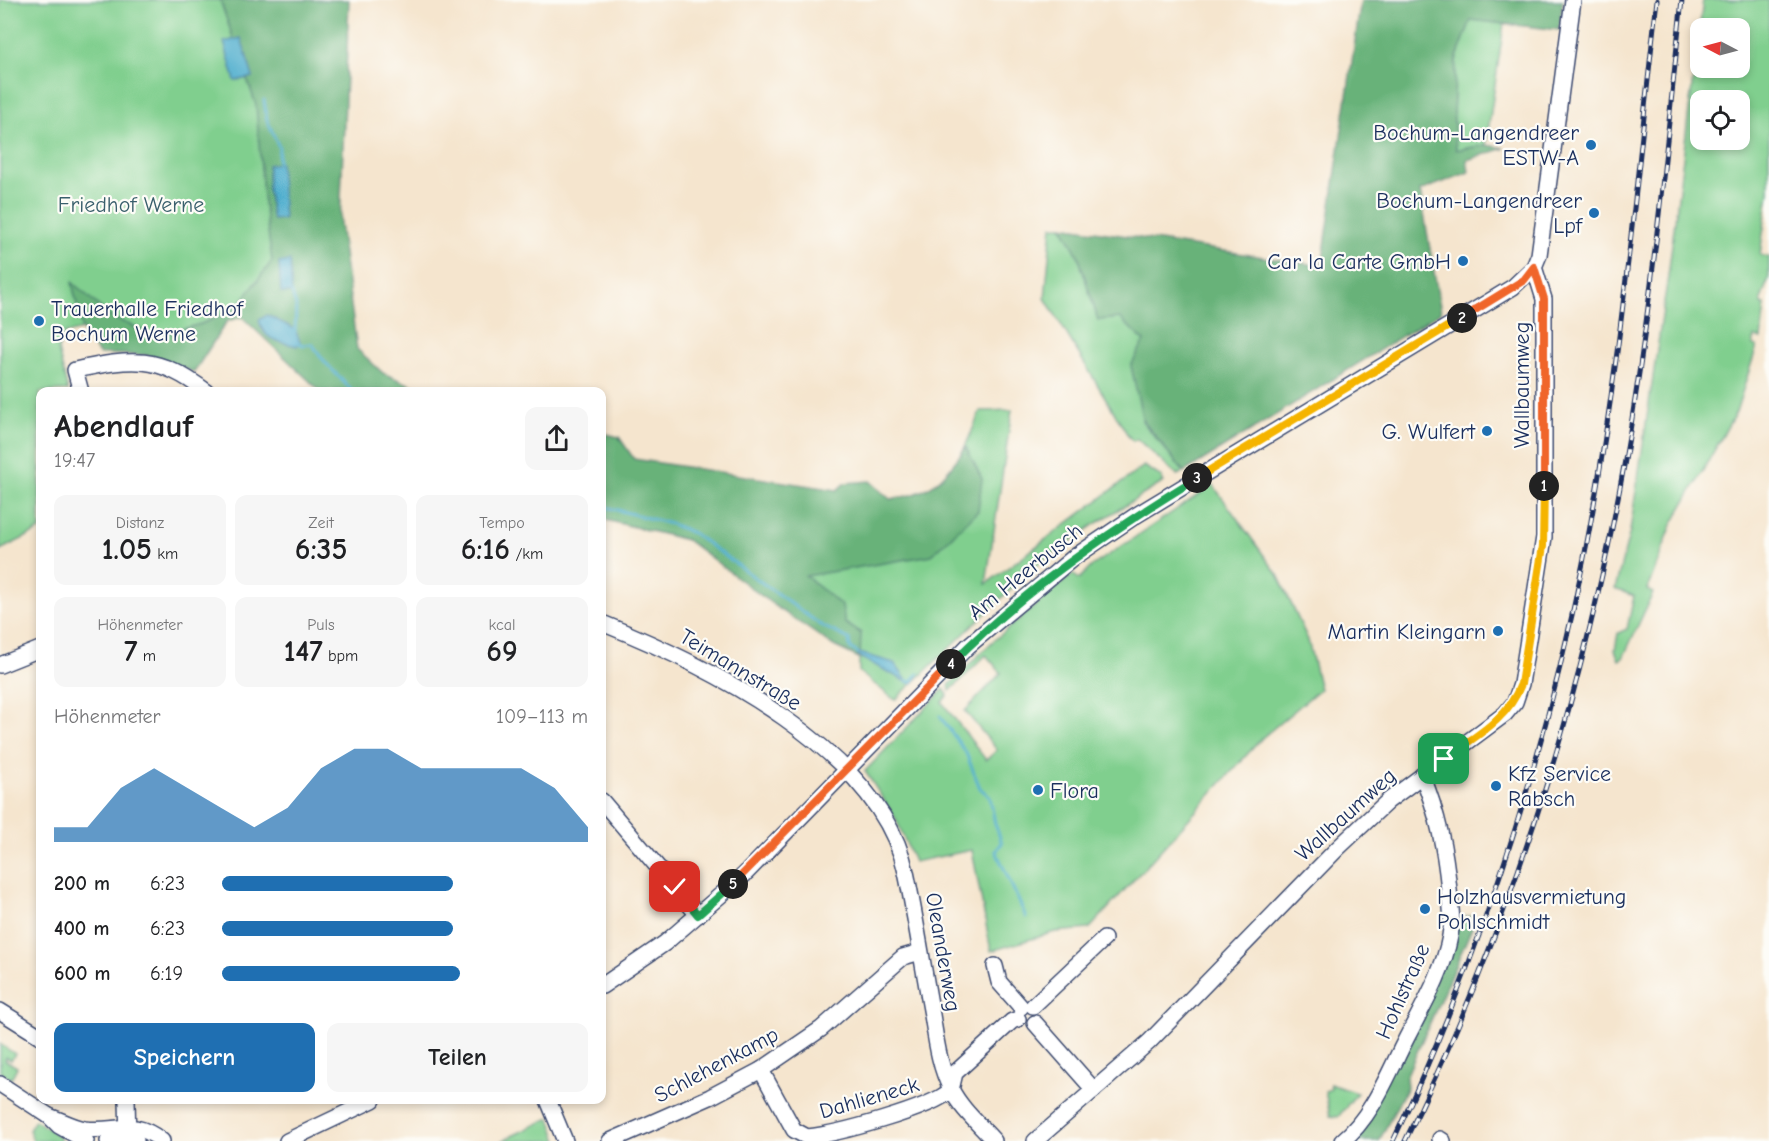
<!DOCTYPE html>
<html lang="de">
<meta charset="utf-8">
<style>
body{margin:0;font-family:"Comic Neue",sans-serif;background:#f6f6f6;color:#202124;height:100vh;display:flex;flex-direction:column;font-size:22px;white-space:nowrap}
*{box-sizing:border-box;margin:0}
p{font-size:20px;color:#757577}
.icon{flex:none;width:33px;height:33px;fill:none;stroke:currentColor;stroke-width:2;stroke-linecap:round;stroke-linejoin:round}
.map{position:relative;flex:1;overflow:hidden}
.sheet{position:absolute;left:36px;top:387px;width:570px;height:717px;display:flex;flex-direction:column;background:#fff;border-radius:12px;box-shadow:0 3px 9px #0003}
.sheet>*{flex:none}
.needle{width:39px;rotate:276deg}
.controls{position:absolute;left:1690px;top:18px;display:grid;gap:12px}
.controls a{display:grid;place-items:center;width:60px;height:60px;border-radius:12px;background:#fff;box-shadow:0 3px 9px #0003;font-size:30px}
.pin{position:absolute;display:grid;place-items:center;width:51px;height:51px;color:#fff;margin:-26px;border-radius:12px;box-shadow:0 3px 9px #0006}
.km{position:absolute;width:30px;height:30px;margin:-15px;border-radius:50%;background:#222;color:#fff;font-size:16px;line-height:30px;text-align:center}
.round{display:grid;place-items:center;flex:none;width:63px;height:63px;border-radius:12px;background:#f6f6f6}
.overview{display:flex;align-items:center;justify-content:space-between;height:102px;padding:0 18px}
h1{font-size:33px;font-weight:800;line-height:45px}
.metrics{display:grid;grid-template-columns:repeat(3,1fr);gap:9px;height:102px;padding:6px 18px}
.metrics div{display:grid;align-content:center;border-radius:12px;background:#f6f6f6;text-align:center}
.metrics b{font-size:30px;font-weight:800}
.metrics small{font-size:16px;font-weight:400}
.metrics p{font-size:16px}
.chart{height:168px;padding:12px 18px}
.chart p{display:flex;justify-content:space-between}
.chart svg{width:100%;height:108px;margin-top:6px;fill:#1f6fb2;opacity:.7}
.action{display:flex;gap:12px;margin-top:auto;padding:12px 18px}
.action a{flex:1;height:69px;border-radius:12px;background:#1f6fb2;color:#fff;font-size:24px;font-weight:800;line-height:69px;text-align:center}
.action a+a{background:#f6f6f6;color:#202124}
ul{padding:0 18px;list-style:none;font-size:20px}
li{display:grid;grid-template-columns:96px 72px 1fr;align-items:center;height:45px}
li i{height:15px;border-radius:8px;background:#1f6fb2}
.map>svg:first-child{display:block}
.green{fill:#80cf8e;stroke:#4e7f76;stroke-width:1.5;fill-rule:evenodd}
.forest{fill:#68b279;stroke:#42706c;stroke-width:1.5}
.water{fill:#4faece;stroke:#356e96;stroke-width:1.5}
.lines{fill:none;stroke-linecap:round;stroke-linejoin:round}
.stream{stroke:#4faece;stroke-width:3}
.minor-casing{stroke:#3c4a6f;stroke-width:18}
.minor{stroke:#fff;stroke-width:15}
.rail-casing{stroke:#1b2f5e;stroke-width:5}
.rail{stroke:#fdfcf7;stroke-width:3;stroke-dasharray:9;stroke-linecap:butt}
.split-1-casing{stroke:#fff;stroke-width:12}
.split-2-casing{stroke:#fff;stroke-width:12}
.split-3-casing{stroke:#fff;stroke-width:12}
.split-4-casing{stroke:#fff;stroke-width:12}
.split-5-casing{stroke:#fff;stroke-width:12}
.split-6-casing{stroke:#fff;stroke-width:12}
.split-1{stroke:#f5b400;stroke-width:8}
.split-2{stroke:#f0652b;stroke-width:8}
.split-3{stroke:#f5b400;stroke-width:8}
.split-4{stroke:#22a559;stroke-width:8}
.split-5{stroke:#f0652b;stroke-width:8}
.split-6{stroke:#22a559;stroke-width:8}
.poi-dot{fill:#1f6fb2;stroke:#fdfcf7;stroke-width:2}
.labels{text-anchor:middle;stroke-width:4.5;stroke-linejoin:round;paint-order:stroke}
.poi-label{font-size:22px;fill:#1b2f5e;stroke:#fdfcf7;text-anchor:end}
.park-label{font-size:22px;fill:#395f6c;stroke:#fdfcf7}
.street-label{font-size:22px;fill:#1b2f5e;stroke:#fdfcf7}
</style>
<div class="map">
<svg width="1769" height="1141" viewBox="0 0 1769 1141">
<rect width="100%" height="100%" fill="#fdfcf7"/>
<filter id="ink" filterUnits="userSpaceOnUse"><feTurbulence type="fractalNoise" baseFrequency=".0167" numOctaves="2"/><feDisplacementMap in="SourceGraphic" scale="12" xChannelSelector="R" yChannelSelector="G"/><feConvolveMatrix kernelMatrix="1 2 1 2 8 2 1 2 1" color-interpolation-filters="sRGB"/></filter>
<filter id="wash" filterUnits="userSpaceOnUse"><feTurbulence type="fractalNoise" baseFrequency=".008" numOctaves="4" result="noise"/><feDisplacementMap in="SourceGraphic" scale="24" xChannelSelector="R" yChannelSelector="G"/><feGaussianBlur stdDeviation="1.35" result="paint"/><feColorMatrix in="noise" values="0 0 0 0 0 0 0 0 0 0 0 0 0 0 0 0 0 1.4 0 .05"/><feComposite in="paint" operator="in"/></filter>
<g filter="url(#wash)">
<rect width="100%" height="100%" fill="#f5e5ce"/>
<g class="green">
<path d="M 0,0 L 266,0 L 320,391 L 236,309 L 201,324 L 99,354 L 82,329 L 64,334 L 58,350 L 68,391 L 40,392 L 40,530 L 0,550 Z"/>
<path d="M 1703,0 L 1769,0 L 1769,192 L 1760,255 L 1769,257 L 1769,277 L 1761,300 L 1761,304 L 1765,305 L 1761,339 L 1755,337 L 1753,345 L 1757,346 L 1736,412 L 1671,527 L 1647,590 L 1653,593 L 1623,658 L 1619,660 L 1615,650 L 1618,633 L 1627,629 L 1634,596 L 1615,589 L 1630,531 L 1668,276 ZM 1701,28 L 1740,28 L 1740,68 L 1701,68 ZM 1701,100 L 1740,100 L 1740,140 L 1701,140 Z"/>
<path d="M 1471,19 L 1504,24 L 1486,145 L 1456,150 L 1453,112 L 1456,60 Z"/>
<path d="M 1052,226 L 1062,226 L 1078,255 L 1098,320 L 1120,318 L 1144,341 L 1142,421 L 1184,472 L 1177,475 L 1137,439 L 1133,441 L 1129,437 L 1045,298 Z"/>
<path d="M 1012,410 L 986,584 L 1144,466 L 1160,476 L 1164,482 L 1095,524 L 1035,566 L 895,700 L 859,672 L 859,658 L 834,646 L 687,540 L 602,519 L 602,455 L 619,473 L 890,499 C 947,493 961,460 980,411 Z"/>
<path d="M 1213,485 L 1278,575 L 1308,640 L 1320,689 L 1262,738 L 1093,925 L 1089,929 L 1055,932 L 991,951 L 972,850 L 914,862 L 896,819 L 865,771 L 944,689 L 948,695 L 942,702 L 986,760 L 997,750 L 965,711 L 1001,673 L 986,655 L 950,691 L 949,685 L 992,642 L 1073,574 L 1079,579 L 1092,566 Z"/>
<path d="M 0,1044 L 15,1054 L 11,1060 L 6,1057 L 5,1060 L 17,1067 L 11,1079 L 0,1072 Z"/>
<path d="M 1330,1084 L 1357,1093 L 1338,1117 L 1330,1116 L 1325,1091 L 1331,1089 Z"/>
<path d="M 550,1118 L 558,1141 L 501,1141 Z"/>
<path d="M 35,1120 L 59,1136 L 61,1141 L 33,1141 L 29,1130 Z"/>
</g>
<g class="forest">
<path d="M 220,0 L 349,0 L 340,224 L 357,349 L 383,373 L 425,391 L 320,391 L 242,317 L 227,321 L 194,372 L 145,355 L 99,354 L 82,329 L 72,282 L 111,317 L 156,336 L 201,324 L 236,309 L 272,261 L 263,196 L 256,105 Z"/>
<path d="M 1361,0 L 1563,0 L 1559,30 L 1471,20 L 1456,60 L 1453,112 L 1456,150 L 1486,145 L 1505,148 L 1467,160 L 1469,172 L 1420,191 L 1441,312 L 1184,472 L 1143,421 L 1131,366 L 1144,341 L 1120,318 L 1098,320 L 1078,255 L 1062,226 L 1322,266 Z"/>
<path d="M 602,433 L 619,437 L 634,459 L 837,490 L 845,483 L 870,481 L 890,499 C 933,494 942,479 966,447 L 982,479 L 978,511 L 932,555 L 806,576 L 842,606 L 845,623 L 861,633 L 860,658 L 834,646 L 775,606 L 687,540 L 602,519 Z"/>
<path d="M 1471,916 L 1476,919 L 1406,1077 L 1407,1087 L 1379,1141 L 1347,1141 L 1429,993 L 1461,918 Z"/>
</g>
<g class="water">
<path d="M 241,38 L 253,77 L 235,81 L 224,42 Z"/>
<path d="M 280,163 L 284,219 L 273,220 L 268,192 L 268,165 Z"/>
<path d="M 290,261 L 292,293 L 281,293 L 279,263 Z"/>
<path d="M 267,315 L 295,329 L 300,342 L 297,346 C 277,341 264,341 259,320 Z"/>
<path d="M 856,652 L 894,663 L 909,683 L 861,658 Z"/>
</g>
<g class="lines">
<g class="stream">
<path d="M 264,100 L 267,120 L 279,147 L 278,163"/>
<path d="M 292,293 L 296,306 L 295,332"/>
<path d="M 297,342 L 303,345 L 312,344 L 325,362 L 353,392"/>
<path d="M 602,506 L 671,524 L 693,533 L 822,626 L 849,639 L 850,648 L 858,653"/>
<path d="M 907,681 L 912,682 L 918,674"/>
<path d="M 940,716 L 966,753 L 980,788 L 990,797 L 995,824 L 1002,843 L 996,851 L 1026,917"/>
</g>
</g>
</g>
<g filter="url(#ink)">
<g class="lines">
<defs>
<g id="minor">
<path d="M 81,392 L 75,370 C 133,358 157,354 207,392"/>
<path d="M 602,623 C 707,665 880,750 906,872 C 916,919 923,967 932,1015 C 936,1039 939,1066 951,1089 C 961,1109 980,1125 994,1141"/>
<path d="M 0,665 L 40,649"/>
<path d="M 602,801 L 698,915"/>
<path d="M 995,966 L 999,982 L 1021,1007"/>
<path d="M 602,986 L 665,943 L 744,875 L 968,646 L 1073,558 L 1135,516 L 1513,287 L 1534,267"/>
<path d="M 1033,1006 L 1104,939"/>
<path d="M 0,1011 L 40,1036"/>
<path d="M 1035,1023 L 1094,1090"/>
<path d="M 761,1070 L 794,1130 L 807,1137 C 837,1134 931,1109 951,1090"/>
<path d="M 0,1084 L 49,1116 L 59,1126 L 86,1141"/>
<path d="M 951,1090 L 955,1073 L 1012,1021 L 1018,1019"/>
<path d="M 127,1100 L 128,1139"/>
<path d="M 548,1100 L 565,1141"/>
<path d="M 49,1116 C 61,1120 73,1127 85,1129 C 117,1133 132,1117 162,1141"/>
<path d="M 1440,1139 L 1443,1141"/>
<path d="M 108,1141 L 128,1139 L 136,1141"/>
<path d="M 287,1141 L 373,1100"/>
<path d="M 610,1141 L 710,1097 L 761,1070 L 821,1029 L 903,957 L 920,952"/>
<path d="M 1035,1141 L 1149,1042 L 1338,848 L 1388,801 L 1505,714 L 1515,702 L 1521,684 L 1544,537 L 1544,299 L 1534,267 L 1539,255 L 1573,0"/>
<path d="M 1342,1141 C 1369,1120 1386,1080 1401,1049 C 1418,1014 1443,975 1450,936 C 1453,921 1451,906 1449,890 C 1445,849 1438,814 1422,775"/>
</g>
</defs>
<use href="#minor" class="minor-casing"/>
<use href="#minor" class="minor"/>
<defs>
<g id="rail">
<path d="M 1393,1141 C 1480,958 1543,762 1583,563 C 1620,378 1635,188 1657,0"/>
<path d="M 1405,1141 C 1511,926 1583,696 1625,460 C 1652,308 1665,153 1682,0"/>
</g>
</defs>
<use href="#rail" class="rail-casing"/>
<use href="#rail" class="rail"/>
</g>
</g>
<g class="lines" filter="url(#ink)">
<defs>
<path id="split-1" d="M 1444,759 C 1475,736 1507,721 1521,684 L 1543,546 L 1544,486"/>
<path id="split-2" d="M 1462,318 L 1524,280 L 1534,267 L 1544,299 L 1544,486"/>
<path id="split-3" d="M 1197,478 L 1462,318"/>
<path id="split-4" d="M 951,664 C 1023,590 1109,532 1197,478"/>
<path id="split-5" d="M 733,884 L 951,664"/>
<path id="split-6" d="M 675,887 L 698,915 L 733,884"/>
</defs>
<use href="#split-1" class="split-1-casing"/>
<use href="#split-2" class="split-2-casing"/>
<use href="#split-3" class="split-3-casing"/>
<use href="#split-4" class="split-4-casing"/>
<use href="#split-5" class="split-5-casing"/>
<use href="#split-6" class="split-6-casing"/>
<use href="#split-1" class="split-1"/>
<use href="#split-2" class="split-2"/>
<use href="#split-3" class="split-3"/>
<use href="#split-4" class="split-4"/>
<use href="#split-5" class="split-5"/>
<use href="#split-6" class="split-6"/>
</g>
<g class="poi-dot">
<circle cx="1591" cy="145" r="6"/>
<circle cx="1594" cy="213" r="6"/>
<circle cx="1463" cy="261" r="6"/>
<circle cx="39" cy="321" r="6"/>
<circle cx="1487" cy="431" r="6"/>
<circle cx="1498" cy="631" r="6"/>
<circle cx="1496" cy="786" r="6"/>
<circle cx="1038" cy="790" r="6"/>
<circle cx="1425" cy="909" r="6"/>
</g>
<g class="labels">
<g class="poi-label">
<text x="1579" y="140">Bochum-Langendreer<tspan x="1579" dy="25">ESTW-A</tspan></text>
<text x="1582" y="208">Bochum-Langendreer<tspan x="1582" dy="25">Lpf</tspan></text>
<text x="1451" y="269">Car la Carte GmbH</text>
<text x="51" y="316" text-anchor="start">Trauerhalle Friedhof<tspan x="51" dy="25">Bochum Werne</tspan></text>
<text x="1475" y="439">G. Wulfert</text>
<text x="1486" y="639">Martin Kleingarn</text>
<text x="1508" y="781" text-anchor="start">Kfz Service<tspan x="1508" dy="25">Rabsch</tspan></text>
<text x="1050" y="798" text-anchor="start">Flora</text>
<text x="1437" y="904" text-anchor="start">Holzhausvermietung<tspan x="1437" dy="25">Pohlschmidt</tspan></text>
</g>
<g class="park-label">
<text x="131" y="212">Friedhof Werne</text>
</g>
<g class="street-label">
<text transform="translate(1521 385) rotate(-90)" y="8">Wallbaumweg</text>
<text transform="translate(1025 571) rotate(-39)" y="8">Am Heerbusch</text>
<text transform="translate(741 669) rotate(31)" y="8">Teimannstraße</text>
<text transform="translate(1345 814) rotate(-42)" y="8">Wallbaumweg</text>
<text transform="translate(944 952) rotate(80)" y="8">Oleanderweg</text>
<text transform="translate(1402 991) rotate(-66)" y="8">Hohlstraße</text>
<text transform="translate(716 1064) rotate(-28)" y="8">Schlehenkamp</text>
<text transform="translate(869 1097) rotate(-16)" y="8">Dahlieneck</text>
</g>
</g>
</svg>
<div class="controls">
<a><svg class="needle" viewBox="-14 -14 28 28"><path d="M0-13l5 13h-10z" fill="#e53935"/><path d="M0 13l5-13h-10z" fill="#757577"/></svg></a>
<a><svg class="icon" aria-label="locate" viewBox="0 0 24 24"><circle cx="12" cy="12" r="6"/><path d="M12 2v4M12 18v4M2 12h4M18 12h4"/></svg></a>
</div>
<div class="pin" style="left:1444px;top:759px;background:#1e9e55"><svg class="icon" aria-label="arrive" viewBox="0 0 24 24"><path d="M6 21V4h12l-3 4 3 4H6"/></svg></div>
<div class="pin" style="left:675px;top:887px;background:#d93025"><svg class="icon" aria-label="check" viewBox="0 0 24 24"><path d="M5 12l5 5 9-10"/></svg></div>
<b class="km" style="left:1544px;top:486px">1</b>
<b class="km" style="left:1462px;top:318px">2</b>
<b class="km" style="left:1197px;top:478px">3</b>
<b class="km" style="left:951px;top:664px">4</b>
<b class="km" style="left:733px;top:884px">5</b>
<section class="sheet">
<div class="overview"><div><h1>Abendlauf</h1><p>19:47</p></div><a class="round"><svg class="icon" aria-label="share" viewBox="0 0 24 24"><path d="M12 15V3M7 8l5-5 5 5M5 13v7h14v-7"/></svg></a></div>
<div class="metrics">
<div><p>Distanz</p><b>1.05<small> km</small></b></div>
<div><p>Zeit</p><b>6:35</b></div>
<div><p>Tempo</p><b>6:16<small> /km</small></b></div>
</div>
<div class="metrics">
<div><p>Höhenmeter</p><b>7<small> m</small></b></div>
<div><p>Puls</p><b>147<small> bpm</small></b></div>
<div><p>kcal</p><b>69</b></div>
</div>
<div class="chart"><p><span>Höhenmeter</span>109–113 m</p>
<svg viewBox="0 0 160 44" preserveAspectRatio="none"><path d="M0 44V38L10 38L20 22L30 14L40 22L50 30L60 38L70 30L80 14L90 6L100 6L110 14L120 14L130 14L140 14L150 22L160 38V44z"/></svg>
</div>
<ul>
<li><b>200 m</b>6:23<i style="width:63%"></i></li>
<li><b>400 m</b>6:23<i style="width:63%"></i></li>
<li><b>600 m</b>6:19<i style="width:65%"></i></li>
</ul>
<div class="action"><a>Speichern</a><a>Teilen</a></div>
</section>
</div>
